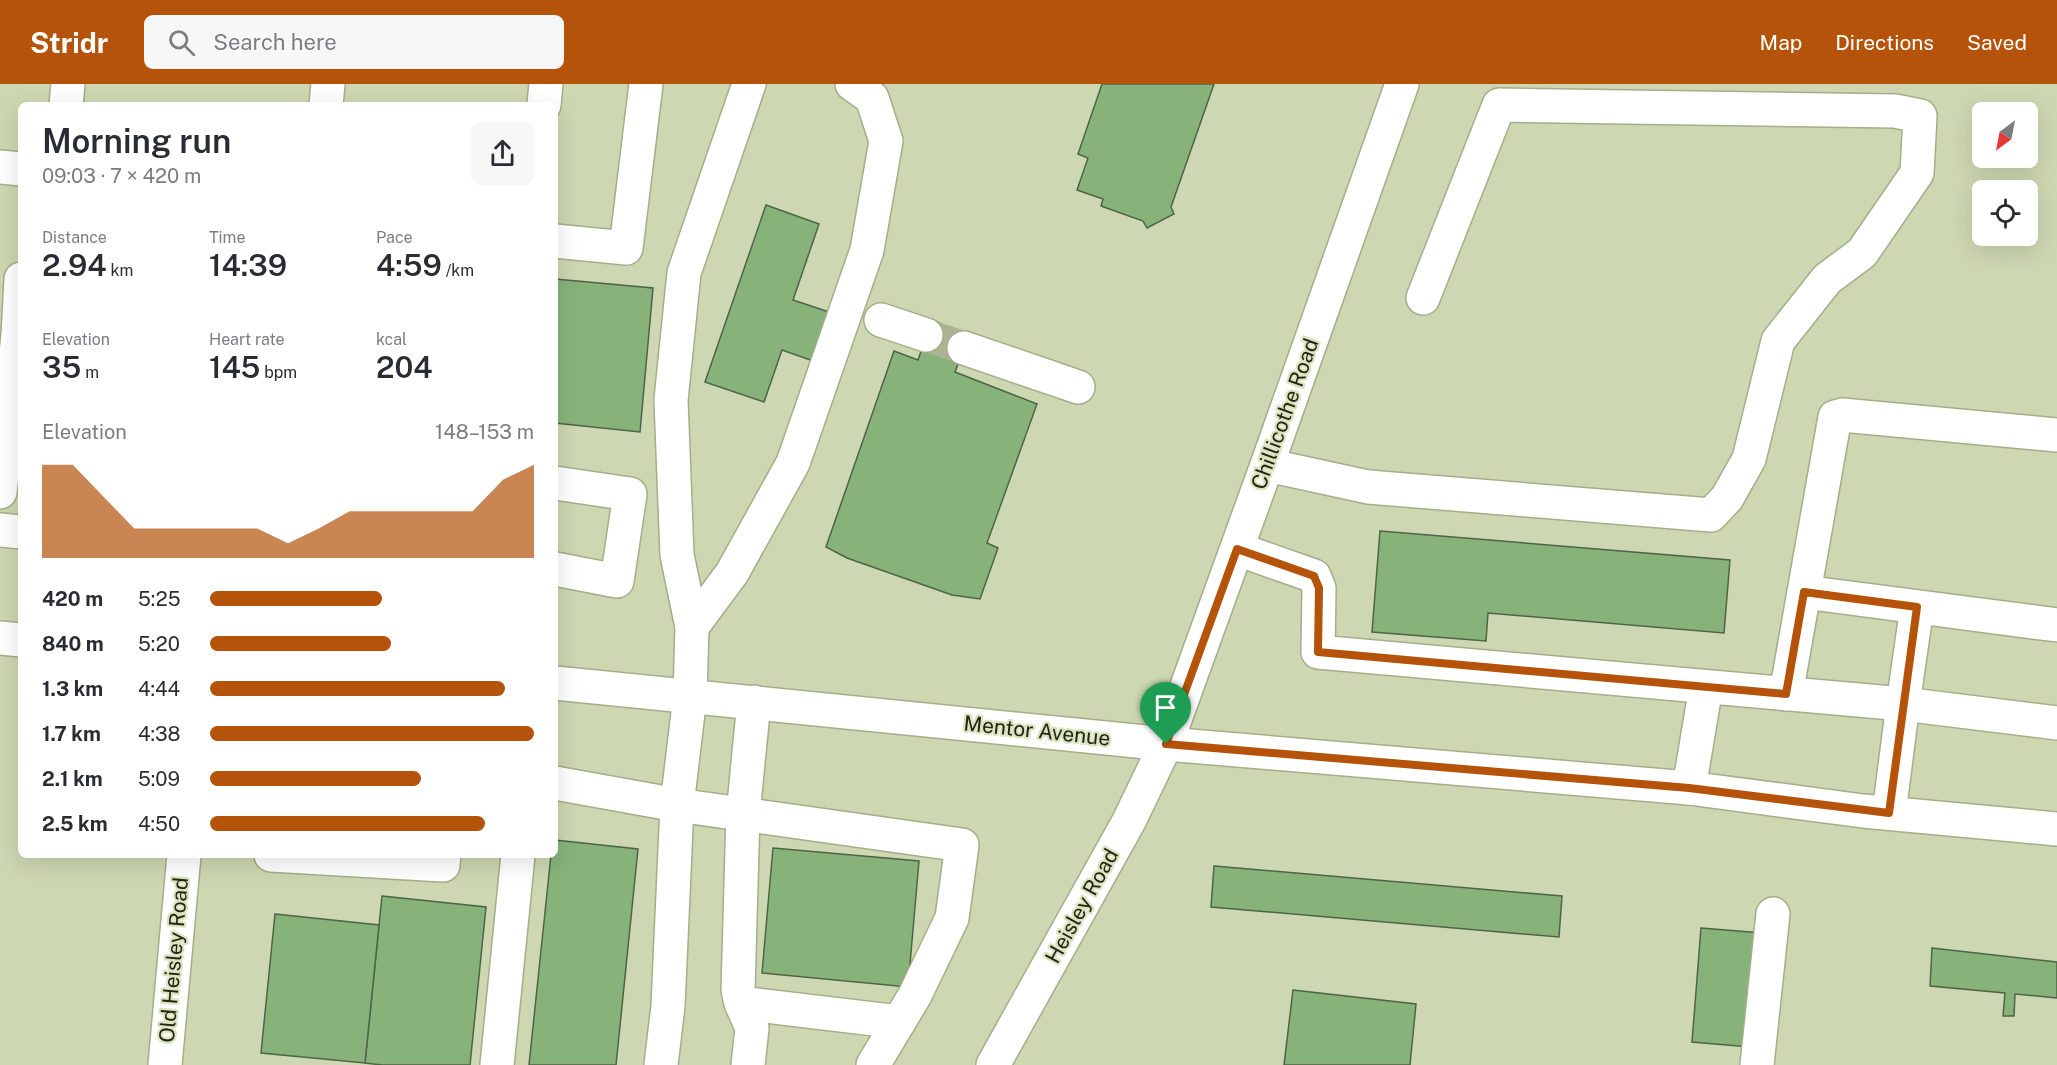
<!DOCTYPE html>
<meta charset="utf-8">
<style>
body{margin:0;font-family:"Public Sans",sans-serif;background:#f7f7f7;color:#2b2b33;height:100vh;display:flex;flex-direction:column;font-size:22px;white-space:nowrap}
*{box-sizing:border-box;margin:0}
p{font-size:20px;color:#7c7c81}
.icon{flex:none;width:33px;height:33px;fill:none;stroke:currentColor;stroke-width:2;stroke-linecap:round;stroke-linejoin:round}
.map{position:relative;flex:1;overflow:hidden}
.drawer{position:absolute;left:18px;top:18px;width:540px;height:756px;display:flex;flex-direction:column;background:#fff;border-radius:9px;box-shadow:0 6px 24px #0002}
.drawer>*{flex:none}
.needle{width:39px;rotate:212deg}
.tools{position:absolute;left:1972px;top:18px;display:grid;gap:12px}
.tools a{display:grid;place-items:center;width:66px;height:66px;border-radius:9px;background:#fff;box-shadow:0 6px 24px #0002;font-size:30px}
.pin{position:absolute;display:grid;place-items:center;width:51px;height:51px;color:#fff;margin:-62px -26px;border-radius:50% 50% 50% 0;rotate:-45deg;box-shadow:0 0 6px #0007}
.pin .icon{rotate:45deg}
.round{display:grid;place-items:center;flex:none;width:63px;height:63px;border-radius:9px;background:#f7f7f7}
.summary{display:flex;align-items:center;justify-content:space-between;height:102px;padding:0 24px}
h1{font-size:33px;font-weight:600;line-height:45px}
.stats{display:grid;grid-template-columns:repeat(3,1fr);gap:9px;height:102px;padding:6px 24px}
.stats div{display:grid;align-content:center}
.stats b{font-size:30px;font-weight:600}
.stats small{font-size:16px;font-weight:400}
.stats p{font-size:16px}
.chart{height:168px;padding:12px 24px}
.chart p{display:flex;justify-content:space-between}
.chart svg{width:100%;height:108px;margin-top:6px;fill:#b45309;opacity:.7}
ul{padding:0 24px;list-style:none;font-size:20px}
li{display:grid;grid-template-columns:96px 72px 1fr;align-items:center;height:45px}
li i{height:15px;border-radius:8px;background:#b45309}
header{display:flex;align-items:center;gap:36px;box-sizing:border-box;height:84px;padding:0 30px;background:#b45309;color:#fff}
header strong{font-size:28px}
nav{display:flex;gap:33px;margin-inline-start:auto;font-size:21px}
.search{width:420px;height:54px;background:#f7f7f7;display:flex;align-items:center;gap:15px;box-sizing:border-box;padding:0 21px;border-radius:9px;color:#7c7c81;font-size:22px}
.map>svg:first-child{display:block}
.building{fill:#87b37a;stroke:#4e6448;stroke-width:1.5}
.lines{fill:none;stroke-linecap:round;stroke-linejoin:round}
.minor-tunnel{stroke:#abb392;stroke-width:33;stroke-dasharray:33 16;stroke-linecap:butt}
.minor-casing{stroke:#a5ad89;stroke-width:36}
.major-casing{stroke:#a5ad89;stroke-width:36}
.minor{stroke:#fff;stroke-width:33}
.major{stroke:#fff;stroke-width:33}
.route-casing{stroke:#fff;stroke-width:12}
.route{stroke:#b45309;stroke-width:8}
.labels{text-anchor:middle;stroke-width:4.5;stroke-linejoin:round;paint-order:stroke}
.street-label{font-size:21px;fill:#212516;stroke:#dae4be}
</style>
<header>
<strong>Stridr</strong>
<div class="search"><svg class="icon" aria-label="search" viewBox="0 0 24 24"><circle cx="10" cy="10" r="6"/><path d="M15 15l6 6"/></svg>Search here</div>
<nav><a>Map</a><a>Directions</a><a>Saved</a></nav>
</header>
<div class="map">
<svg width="2057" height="981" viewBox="0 0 2057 981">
<rect width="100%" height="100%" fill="#cdd7b1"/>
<g class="building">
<path d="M 1102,0 L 1214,0 L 1171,123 L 1174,130 L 1147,144 L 1143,137 L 1101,122 L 1103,115 L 1077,106 L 1088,74 L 1078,70 Z"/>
<path d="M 766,121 L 819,140 L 793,216 L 832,229 L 816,278 L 782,266 L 764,318 L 705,298 Z"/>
<path d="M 555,195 L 653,204 L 640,348 L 555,339 Z"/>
<path d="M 932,235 L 950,245 L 970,248 L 955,288 L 1037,320 L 987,459 L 998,464 L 980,515 L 952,511 L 847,474 L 826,463 L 894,267 L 918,276 Z"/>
<path d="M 1380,447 L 1730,476 L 1724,549 L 1488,529 L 1486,557 L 1372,548 Z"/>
<path d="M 555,756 L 638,765 L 616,981 L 529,981 L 551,771 L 555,771 Z"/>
<path d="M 773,764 L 919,777 L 908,903 L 762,889 Z"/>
<path d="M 1214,782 L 1562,812 L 1559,853 L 1211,823 Z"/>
<path d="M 382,812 L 486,823 L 470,981 L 382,981 L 365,979 Z"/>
<path d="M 275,830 L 379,841 L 365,979 L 261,969 Z"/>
<path d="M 1701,844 L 1762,849 L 1750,963 L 1692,958 Z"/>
<path d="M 1932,864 L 2057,878 L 2057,914 L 2015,910 L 2014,932 L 2003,932 L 2005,909 L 1930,902 Z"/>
<path d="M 1293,906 L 1416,920 L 1410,981 L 1284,981 Z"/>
</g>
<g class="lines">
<path class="minor-tunnel" d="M 926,251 L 964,264"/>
<defs>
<g id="minor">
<path d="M 66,21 L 68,0"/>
<path d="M 326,21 L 328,0"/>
<path d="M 544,21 L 546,0"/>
<path d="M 0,83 L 21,85"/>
<path d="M 555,157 L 626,164 L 646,0"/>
<path d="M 881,236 L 926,251"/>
<path d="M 18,252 L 21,195"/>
<path d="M 964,264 L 1078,303"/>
<path d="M 1267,381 L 1368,403 L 1711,431 L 1727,414 L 1749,375 L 1778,257 L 1827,195 L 1862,169 L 1917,89 L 1920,32 L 1895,27 L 1499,21 L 1423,214"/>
<path d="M 555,399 L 630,410 L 617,497 L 555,485"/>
<path d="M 0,408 L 18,252 L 21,252"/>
<path d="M 0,446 L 21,448"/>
<path d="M 1237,465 L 1314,492 L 1319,504 L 1318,568 L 1903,620 L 1889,729"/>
<path d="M 1804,508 L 2057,541"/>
<path d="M 1917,523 L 1903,620 L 2057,639"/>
<path d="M 692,543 L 732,489 L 793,379 L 867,166 L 886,57 L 872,14 L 852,0"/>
<path d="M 1786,610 L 1835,333 L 1842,331 L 2057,351"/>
<path d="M 555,699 L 677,721 L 962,761 L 952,834 L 915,911 L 873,981"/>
<path d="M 1689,704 L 1706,603"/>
<path d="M 271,771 L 443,781 L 444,771"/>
<path d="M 741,919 L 899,938"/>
<path d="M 165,981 L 184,771"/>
<path d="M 497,981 L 518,771"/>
<path d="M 661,981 L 668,922 L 677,721 L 690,612 L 692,543 L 677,471 L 671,316 L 684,189 L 749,0"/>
<path d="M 748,981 L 752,944 L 741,919 L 738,906 L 743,730 L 754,618"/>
<path d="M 993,981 L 1129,737 L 1166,660 L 1267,381 L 1402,0"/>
<path d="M 1757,981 L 1773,830"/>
</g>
<g id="major">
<path d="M 0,554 L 21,556"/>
<path d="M 555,599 L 1166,660 L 1689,704 L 1863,727 L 2057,745"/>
</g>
</defs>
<use href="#minor" class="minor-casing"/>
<use href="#major" class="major-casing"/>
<use href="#minor" class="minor"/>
<use href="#major" class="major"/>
</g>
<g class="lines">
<defs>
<path id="route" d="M 1237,465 L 1314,492 L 1319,504 L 1318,568 L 1786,610 L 1804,508 L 1917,523 L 1889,729 L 1689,704 L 1166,660 Z"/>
</defs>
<use href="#route" class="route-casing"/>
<use href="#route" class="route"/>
</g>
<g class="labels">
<g class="street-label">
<text transform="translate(1285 330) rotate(-70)" y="7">Chillicothe Road</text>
<text transform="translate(1037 647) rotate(6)" y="7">Mentor Avenue</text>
<text transform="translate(1082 822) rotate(-61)" y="7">Heisley Road</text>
<text transform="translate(174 876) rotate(-85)" y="7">Old Heisley Road</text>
</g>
</g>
</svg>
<div class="tools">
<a><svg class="needle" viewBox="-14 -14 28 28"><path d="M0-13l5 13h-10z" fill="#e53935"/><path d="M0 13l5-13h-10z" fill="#7c7c81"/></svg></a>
<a><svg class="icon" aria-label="locate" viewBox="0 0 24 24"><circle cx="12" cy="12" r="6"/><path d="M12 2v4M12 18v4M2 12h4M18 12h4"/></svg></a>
</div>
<div class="pin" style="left:1166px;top:660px;background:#1e9e55"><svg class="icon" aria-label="arrive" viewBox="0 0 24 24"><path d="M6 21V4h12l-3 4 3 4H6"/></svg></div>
<section class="drawer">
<div class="summary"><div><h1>Morning run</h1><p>09:03 · 7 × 420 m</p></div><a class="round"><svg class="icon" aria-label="share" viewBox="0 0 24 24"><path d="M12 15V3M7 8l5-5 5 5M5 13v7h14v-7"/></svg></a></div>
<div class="stats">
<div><p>Distance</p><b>2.94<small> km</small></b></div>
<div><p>Time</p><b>14:39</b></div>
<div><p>Pace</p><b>4:59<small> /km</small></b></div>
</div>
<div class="stats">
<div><p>Elevation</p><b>35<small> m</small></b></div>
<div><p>Heart rate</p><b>145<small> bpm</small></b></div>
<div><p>kcal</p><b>204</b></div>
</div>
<div class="chart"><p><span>Elevation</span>148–153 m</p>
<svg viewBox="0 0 160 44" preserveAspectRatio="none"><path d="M0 44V6L10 6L20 19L30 32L40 32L50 32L60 32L70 32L80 38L90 32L100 25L110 25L120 25L130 25L140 25L150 12L160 6V44z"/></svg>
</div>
<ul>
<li><b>420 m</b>5:25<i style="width:53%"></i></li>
<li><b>840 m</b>5:20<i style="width:56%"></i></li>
<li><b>1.3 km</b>4:44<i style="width:91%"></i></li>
<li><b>1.7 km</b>4:38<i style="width:100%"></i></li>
<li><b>2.1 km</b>5:09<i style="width:65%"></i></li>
<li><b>2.5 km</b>4:50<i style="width:85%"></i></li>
</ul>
</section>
</div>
